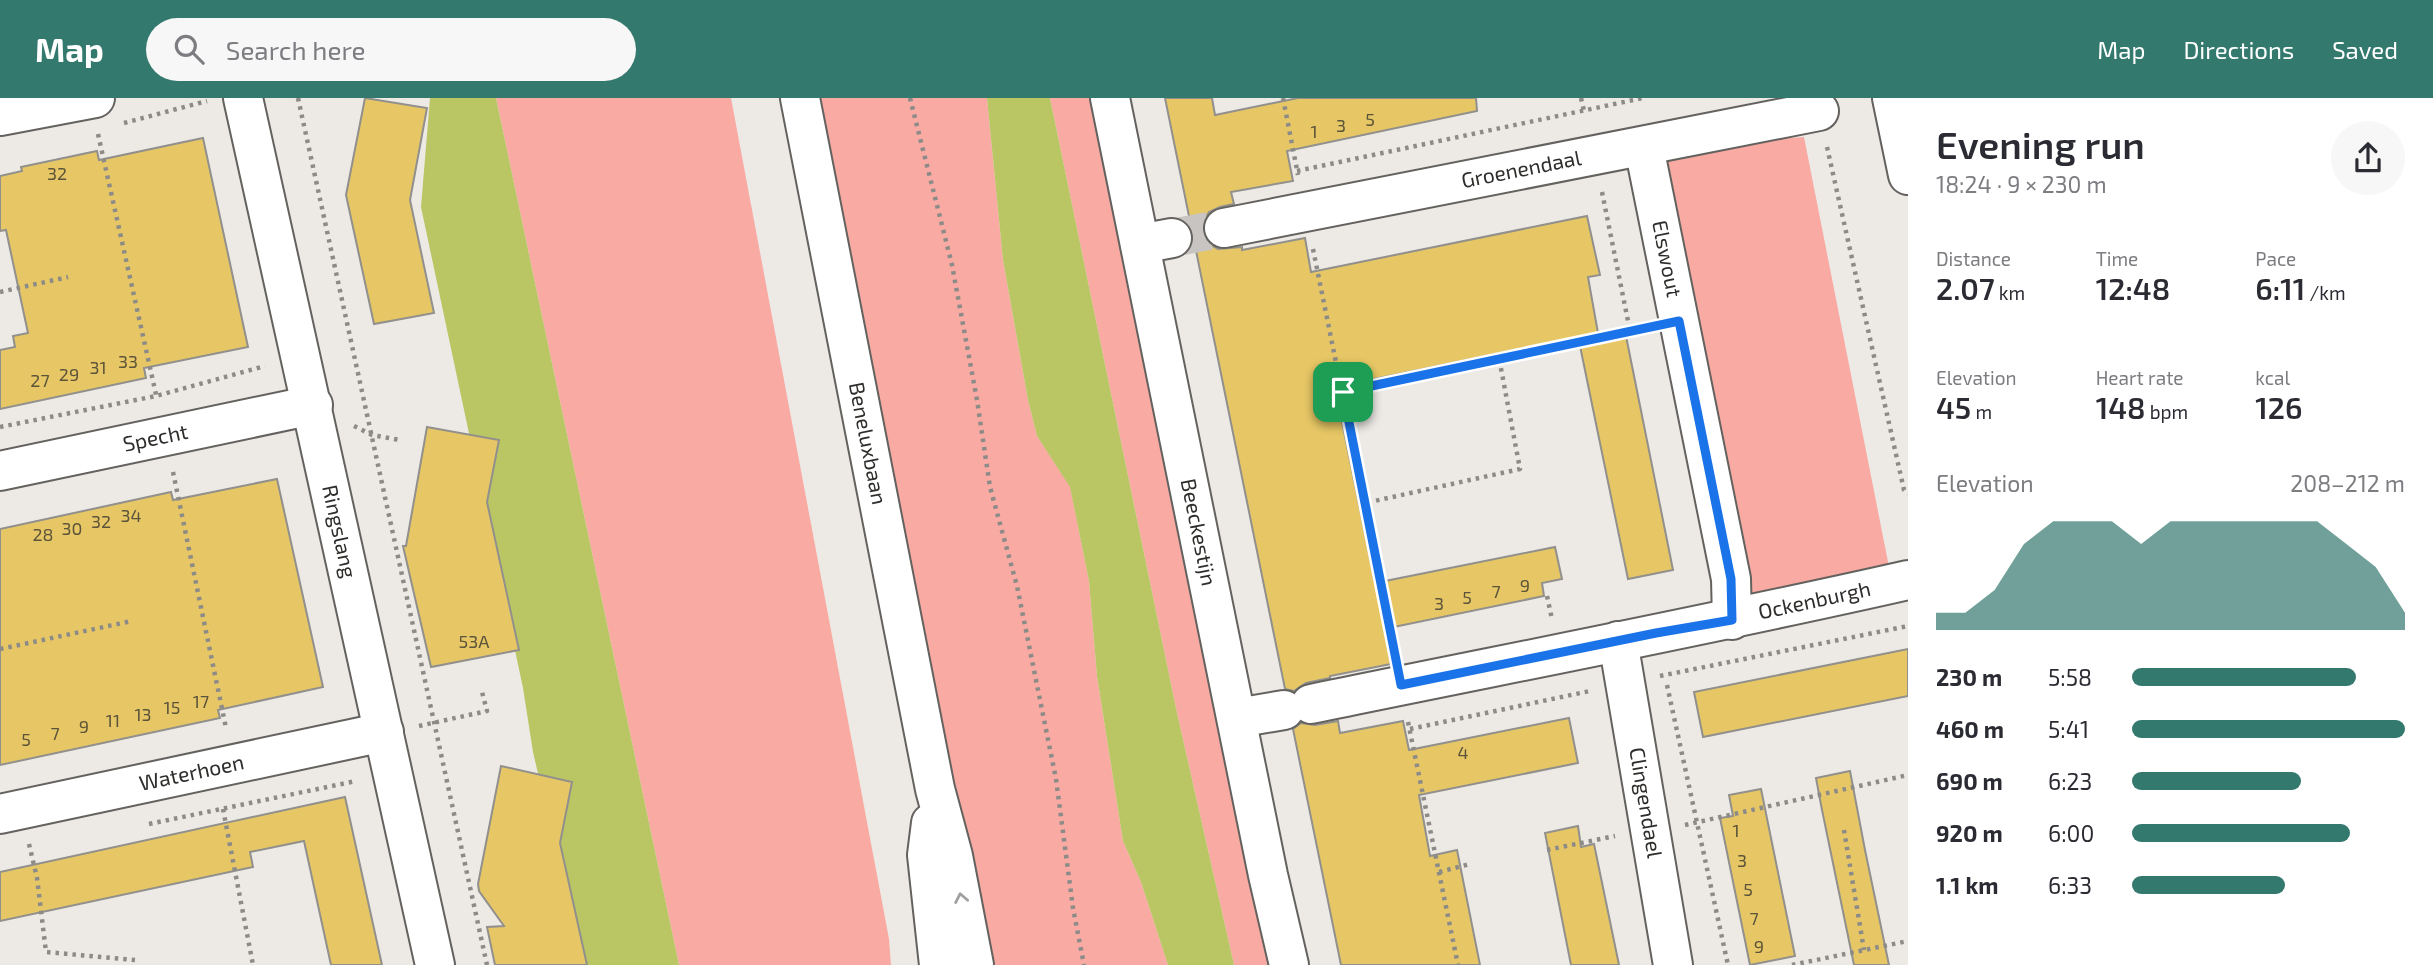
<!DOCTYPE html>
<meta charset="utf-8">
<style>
body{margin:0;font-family:"Exo 2",sans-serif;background:#f7f7f7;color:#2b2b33;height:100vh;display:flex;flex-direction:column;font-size:26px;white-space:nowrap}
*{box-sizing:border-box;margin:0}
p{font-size:23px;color:#7c7c81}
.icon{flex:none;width:38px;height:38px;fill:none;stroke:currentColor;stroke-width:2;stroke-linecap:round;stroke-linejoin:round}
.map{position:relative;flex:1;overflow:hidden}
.drawer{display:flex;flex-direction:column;background:#fff;width:525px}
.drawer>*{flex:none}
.pin{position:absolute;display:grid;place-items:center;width:60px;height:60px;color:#fff;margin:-30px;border-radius:14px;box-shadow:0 4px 10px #0006}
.round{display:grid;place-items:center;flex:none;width:74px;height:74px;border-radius:37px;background:#f7f7f7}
.overview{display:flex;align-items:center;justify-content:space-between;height:119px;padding:0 28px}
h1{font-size:38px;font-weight:600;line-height:52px}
.stats{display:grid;grid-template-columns:repeat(3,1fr);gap:10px;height:119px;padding:7px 28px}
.stats div{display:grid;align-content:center}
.stats b{font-size:30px;font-weight:600}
.stats small{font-size:19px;font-weight:400}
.stats p{font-size:19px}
.chart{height:196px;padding:14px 28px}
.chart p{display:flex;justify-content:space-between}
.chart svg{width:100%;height:126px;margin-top:7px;fill:#34796e;opacity:.7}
ul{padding:0 28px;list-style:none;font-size:23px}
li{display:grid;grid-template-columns:112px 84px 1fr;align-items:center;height:52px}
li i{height:18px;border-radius:9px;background:#34796e}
header{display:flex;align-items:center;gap:42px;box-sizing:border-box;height:98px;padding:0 35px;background:#34796e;color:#fff}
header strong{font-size:33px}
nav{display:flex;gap:38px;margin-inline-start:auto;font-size:24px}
.search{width:490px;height:63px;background:#f7f7f7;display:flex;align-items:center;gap:18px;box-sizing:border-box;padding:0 24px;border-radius:38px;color:#7c7c81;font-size:26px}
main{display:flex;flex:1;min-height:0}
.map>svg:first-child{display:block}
.green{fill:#f8aaa3}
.water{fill:#bac563}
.building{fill:#e7c765;stroke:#91908c;stroke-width:2}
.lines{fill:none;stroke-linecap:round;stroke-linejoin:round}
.street-tunnel{stroke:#c7c4c1;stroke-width:38;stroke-dasharray:38 19;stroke-linecap:butt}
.street-casing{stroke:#64625f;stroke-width:42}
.primary-casing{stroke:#64625f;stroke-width:42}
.path{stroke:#8d8b88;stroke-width:4.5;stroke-dasharray:3.5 5;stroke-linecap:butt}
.street{stroke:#fff;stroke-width:38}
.primary{stroke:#fff;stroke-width:38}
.oneway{stroke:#a1a0a0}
.route-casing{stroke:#fff;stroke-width:14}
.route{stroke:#1a73e8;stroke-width:9}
.labels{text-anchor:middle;stroke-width:5;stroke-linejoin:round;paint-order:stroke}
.number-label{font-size:18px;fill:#5c543a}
.street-label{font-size:21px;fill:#2e2d2b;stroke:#faf7f4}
</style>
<header>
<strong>Map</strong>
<div class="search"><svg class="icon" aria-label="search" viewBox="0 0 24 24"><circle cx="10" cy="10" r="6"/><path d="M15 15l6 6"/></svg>Search here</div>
<nav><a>Map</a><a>Directions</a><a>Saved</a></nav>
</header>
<main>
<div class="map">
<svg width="1908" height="867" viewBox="0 0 1908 867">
<rect width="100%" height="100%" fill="#edeae6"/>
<g class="green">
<path d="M 496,0 L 731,0 L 889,841 L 891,867 L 679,867 Z"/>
<path d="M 816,0 L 987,0 L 1003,162 L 1028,302 L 1037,338 L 1070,388 L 1089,483 L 1097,578 L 1123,743 L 1141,784 L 1168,867 L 991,867 Z"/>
<path d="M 1050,0 L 1106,0 L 1276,867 L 1234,867 L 1177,615 Z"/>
<path d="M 1804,39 L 1890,474 L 1747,504 L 1661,64 L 1774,41 Z"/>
</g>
<g class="water">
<path d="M 430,0 L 496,0 L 679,867 L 583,867 L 533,654 L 523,590 L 421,109 Z"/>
<path d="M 987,0 L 1050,0 L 1177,615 L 1234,867 L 1168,867 L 1141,784 L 1123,743 L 1097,578 L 1089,483 L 1070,389 L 1037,338 L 1028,302 L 1003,162 Z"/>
</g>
<g class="building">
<path d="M 365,0 L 427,10 L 410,102 L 434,215 L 374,226 L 346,97 Z"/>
<path d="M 1165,0 L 1212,0 L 1215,17 L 1298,0 L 1476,0 L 1477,13 L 1287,53 L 1293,83 L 1231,94 L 1234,106 L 1220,109 L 1209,114 L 1203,124 L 1203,135 L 1208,145 L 1218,151 L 1242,149 L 1242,152 L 1305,140 L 1311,174 L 1587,118 L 1600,177 L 1588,179 L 1598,235 L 1335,289 L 1375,485 L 1555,449 L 1562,481 L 1542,485 L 1544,498 L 1384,531 L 1391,566 L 1330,578 L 1330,580 L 1306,585 L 1294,593 L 1285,591 Z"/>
<path d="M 203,40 L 248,249 L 144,270 L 146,280 L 0,311 L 0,252 L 15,249 L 13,238 L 28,235 L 6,132 L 0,133 L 0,78 L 22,73 L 21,69 L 97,53 L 99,62 Z"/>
<path d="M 1626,238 L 1673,472 L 1628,481 L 1580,248 Z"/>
<path d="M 427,329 L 499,342 L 487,404 L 519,552 L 431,569 L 403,448 L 406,448 Z"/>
<path d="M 277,381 L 323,589 L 218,612 L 220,620 L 0,667 L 0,431 L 171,394 L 173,402 Z"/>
<path d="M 1908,551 L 1908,598 L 1703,639 L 1694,594 Z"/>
<path d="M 1569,620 L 1578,665 L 1419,697 L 1430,758 L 1457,752 L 1480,867 L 1341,867 L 1293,631 L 1301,625 L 1315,627 L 1338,623 L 1340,635 L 1403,623 L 1409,652 Z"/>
<path d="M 501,668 L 572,684 L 560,745 L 587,867 L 495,867 L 487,829 L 504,828 L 479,793 L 478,786 Z"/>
<path d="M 1850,673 L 1865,752 L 1889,867 L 1854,867 L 1822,712 L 1816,680 Z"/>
<path d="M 1761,691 L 1795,858 L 1750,867 L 1720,720 L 1733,718 L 1729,697 Z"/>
<path d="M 345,699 L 382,867 L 331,867 L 304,743 L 250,754 L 253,769 L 0,823 L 0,774 Z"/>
<path d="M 1578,728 L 1581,749 L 1594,746 L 1619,867 L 1571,867 L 1545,735 Z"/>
</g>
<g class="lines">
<path class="street-tunnel" d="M 1172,140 L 1224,130"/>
<defs>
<g id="street">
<path id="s1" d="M 243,0 L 435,867"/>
<path id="s2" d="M 1110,0 L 1268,777 L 1289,867"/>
<path d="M 1892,0 L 1908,77"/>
<path d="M 0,18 L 95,0"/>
<path id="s3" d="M 1644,49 L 1731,481 L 1732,522"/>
<path id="s4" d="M 1224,130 L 1819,13"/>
<path d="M 1140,146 L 1172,140"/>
<path id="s5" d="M 0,373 L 313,307"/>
<path id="s6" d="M 1618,543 L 1673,867"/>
<path id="s7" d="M 1311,606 C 1510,565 1710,527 1908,482"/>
<path d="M 1237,620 L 1284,612"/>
<path id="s8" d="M 0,716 L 384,634"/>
</g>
<g id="primary">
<path id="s9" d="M 800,0 L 935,691 L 953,758 L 974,867"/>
<path d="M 931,725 L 927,757 L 939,867"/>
</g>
</defs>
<use href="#street" class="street-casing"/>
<use href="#primary" class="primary-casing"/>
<g class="path">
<path d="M 298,0 L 487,867"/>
<path d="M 910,0 L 952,167 L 977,302 L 990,389 L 1017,488 L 1056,681 L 1073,810 L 1084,867"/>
<path d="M 1283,0 L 1298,77"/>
<path d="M 1581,0 L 1584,13"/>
<path d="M 124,25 L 207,3"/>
<path d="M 98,36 L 157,301"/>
<path d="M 1827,49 L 1904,392 L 1908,396"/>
<path d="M 1297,73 L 1643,0"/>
<path d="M 1602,94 L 1630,233"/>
<path d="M 1313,151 L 1394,551"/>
<path d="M 0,194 L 68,179"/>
<path d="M 1499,260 L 1642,231"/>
<path d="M 1343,294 L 1499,260 L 1520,371 L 1365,405"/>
<path d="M 354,328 L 372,337 L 400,342"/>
<path d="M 0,329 L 156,298 L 265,268"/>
<path d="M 173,374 L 226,630"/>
<path d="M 1547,498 L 1552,521"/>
<path d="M 0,551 L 132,523"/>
<path d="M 1660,578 L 1908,528"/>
<path d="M 1667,587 L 1728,867"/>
<path d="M 1408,624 L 1458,867"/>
<path d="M 419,628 L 487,613 L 482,594"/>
<path d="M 1410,631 L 1590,593"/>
<path d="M 223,711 L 253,867"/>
<path d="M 149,726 L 356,683"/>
<path d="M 1685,727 L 1908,677"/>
<path d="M 1844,732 L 1864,852"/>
<path d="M 29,746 L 37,780 L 46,854 L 135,862"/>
<path d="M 1547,752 L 1615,738"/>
<path d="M 1439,774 L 1470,766"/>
<path d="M 1792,867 L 1908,843"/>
</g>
<use href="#street" class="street"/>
<use href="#primary" class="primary"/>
</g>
<defs><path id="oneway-chevron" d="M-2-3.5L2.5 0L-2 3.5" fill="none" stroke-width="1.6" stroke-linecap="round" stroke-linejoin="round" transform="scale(1.75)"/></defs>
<use class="oneway" href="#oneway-chevron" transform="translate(961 800) rotate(-101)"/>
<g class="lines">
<defs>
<path id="route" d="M 1679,223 L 1731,481 L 1732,522 L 1656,535 L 1401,587 L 1343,294 Z"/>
</defs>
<use href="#route" class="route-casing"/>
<use href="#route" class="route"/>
</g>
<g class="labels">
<g class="number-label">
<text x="1370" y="28">5</text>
<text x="1341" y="34">3</text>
<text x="1314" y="40">1</text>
<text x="57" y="82">32</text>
<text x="128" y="270">33</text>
<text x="98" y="276">31</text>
<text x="69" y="283">29</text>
<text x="40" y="289">27</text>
<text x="131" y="424">34</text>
<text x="101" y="430">32</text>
<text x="72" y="437">30</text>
<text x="43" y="443">28</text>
<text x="1525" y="494">9</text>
<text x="1496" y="500">7</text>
<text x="1467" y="506">5</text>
<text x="1439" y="512">3</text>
<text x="474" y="550">53A</text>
<text x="201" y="610">17</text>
<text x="172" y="616">15</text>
<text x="143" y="623">13</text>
<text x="113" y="629">11</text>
<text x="84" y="635">9</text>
<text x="55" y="642">7</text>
<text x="26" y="648">5</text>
<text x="1463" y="661">4</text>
<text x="1736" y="739">1</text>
<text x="1742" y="769">3</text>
<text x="1748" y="798">5</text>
<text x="1754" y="827">7</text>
<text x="1759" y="855">9</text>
</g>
<g class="street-label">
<text dy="7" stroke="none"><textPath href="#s4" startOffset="303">Groenendaal</textPath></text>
<text dy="7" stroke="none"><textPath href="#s3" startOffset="114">Elswout</textPath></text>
<text dy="7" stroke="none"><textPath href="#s5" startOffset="159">Specht</textPath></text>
<text dy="7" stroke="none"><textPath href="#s9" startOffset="352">Beneluxbaan</textPath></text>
<text dy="7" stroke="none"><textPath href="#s1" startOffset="444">Ringslang</textPath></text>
<text dy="7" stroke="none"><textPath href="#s2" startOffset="443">Beeckestijn</textPath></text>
<text dy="7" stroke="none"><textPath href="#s7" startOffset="514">Ockenburgh</textPath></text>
<text dy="7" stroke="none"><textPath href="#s8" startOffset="196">Waterhoen</textPath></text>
<text dy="7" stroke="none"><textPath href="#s6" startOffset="164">Clingendael</textPath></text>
</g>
</g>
</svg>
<div class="pin" style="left:1343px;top:294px;background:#1e9e55"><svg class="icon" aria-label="arrive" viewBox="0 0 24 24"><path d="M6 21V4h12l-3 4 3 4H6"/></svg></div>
</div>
<section class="drawer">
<div class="overview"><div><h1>Evening run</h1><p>18:24 · 9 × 230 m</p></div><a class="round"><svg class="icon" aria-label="share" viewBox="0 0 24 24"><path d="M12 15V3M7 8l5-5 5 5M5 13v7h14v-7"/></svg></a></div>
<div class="stats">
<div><p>Distance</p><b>2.07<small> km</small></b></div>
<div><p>Time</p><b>12:48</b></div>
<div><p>Pace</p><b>6:11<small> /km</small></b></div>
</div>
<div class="stats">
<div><p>Elevation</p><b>45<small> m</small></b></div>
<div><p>Heart rate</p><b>148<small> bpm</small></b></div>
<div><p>kcal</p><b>126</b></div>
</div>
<div class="chart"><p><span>Elevation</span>208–212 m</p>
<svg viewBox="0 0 160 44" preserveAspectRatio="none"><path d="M0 44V38L10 38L20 30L30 14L40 6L50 6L60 6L70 14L80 6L90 6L100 6L110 6L120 6L130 6L140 14L150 22L160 38V44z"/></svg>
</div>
<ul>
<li><b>230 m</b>5:58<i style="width:82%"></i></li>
<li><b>460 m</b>5:41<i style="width:100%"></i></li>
<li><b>690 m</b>6:23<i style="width:62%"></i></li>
<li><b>920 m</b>6:00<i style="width:80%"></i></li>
<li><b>1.1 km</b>6:33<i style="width:56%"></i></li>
</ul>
</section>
</main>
